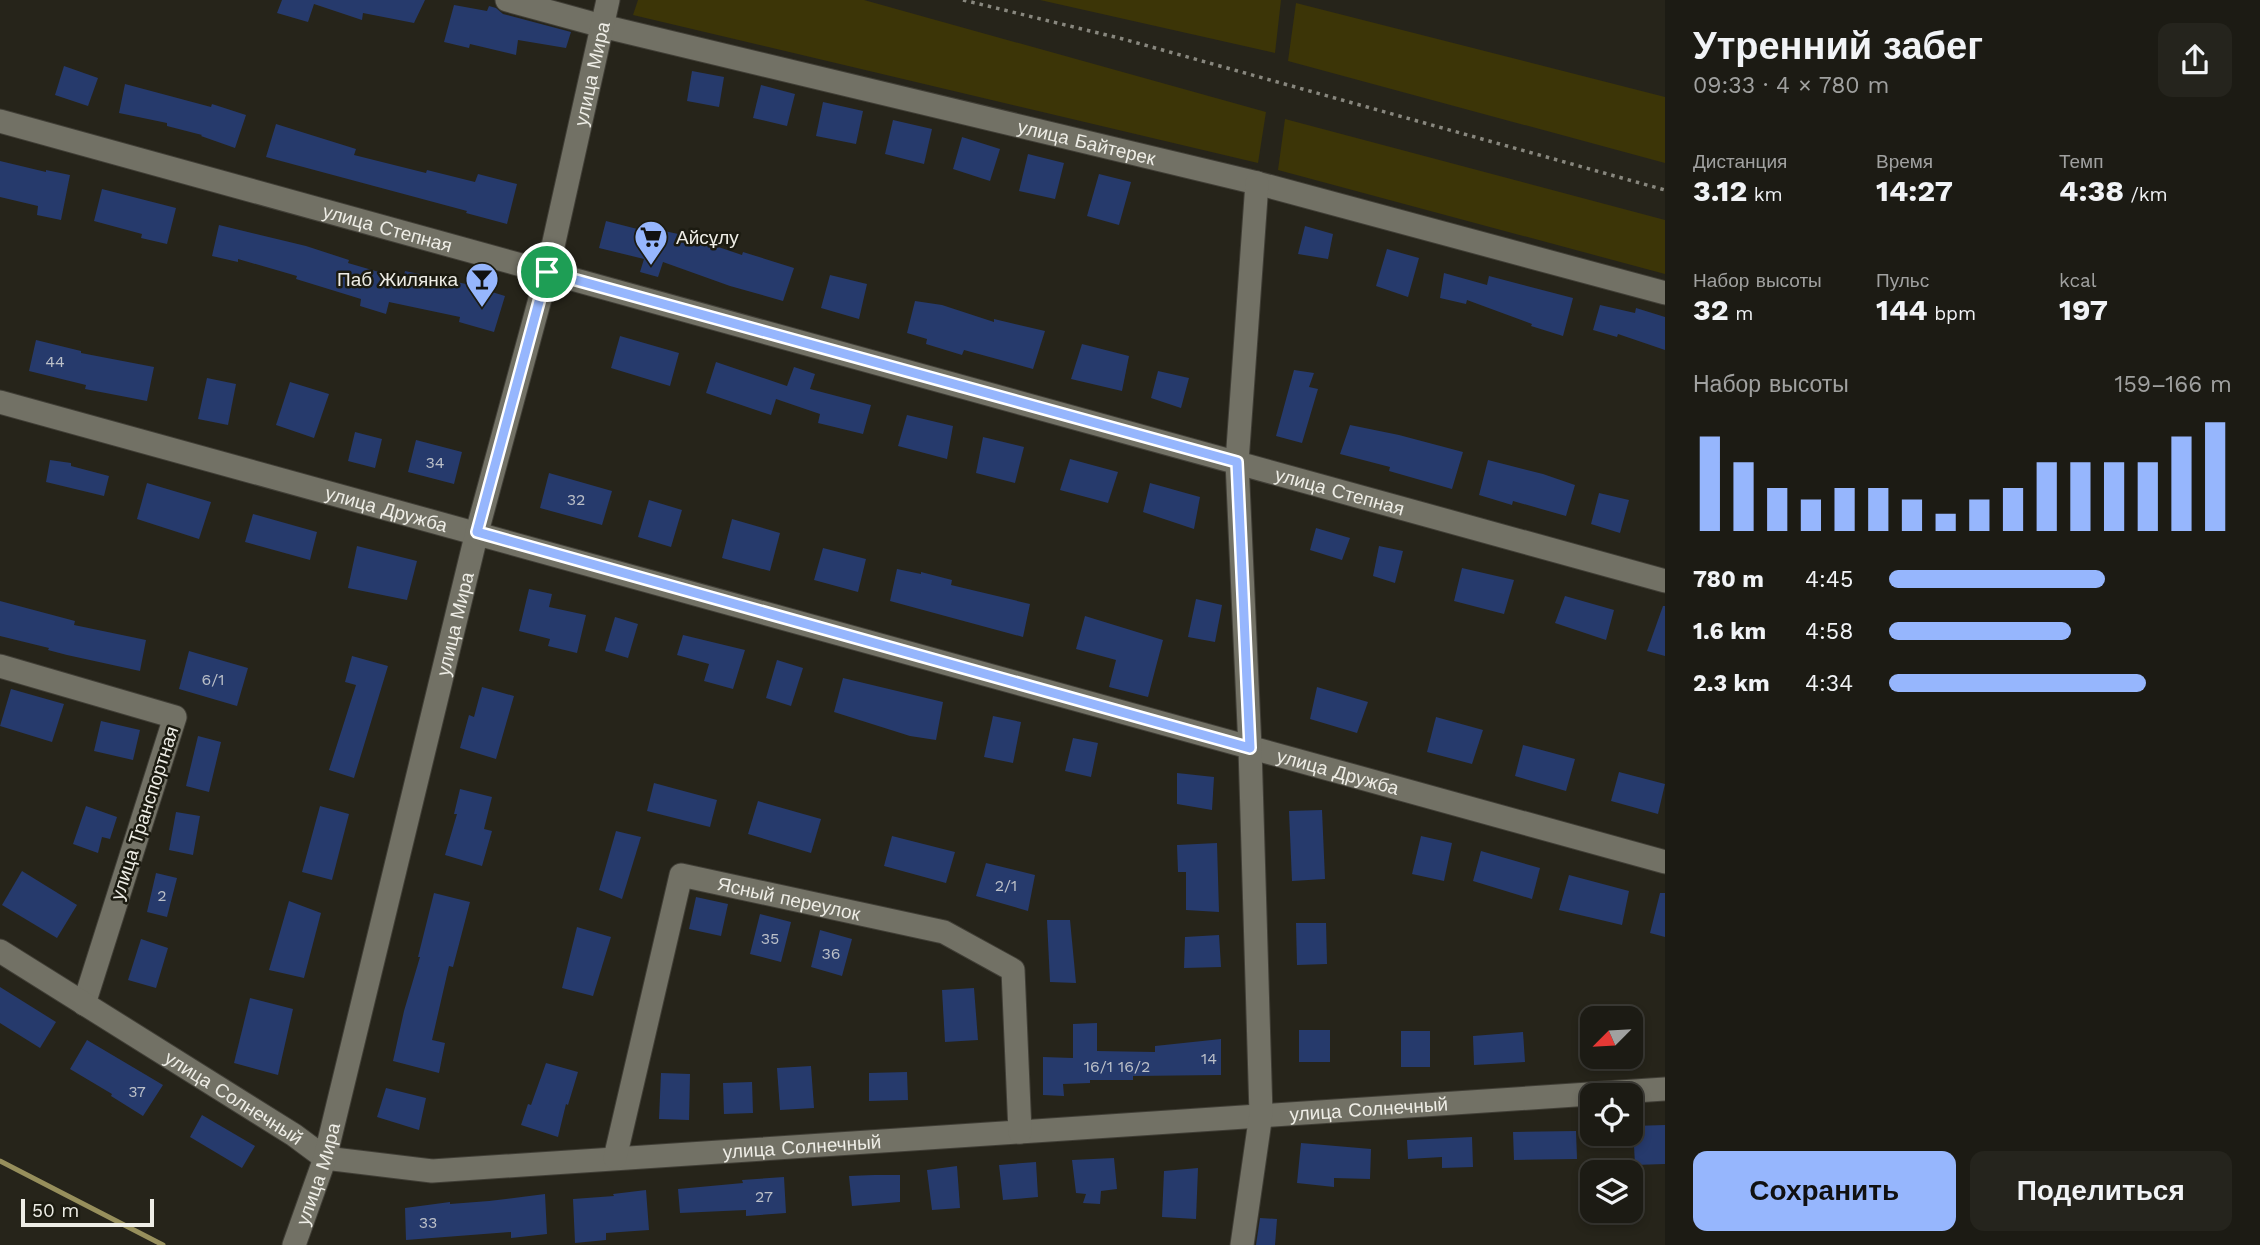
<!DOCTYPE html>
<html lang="ru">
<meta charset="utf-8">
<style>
body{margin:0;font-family:"Work Sans",sans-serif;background:#25241d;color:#f1f3f6;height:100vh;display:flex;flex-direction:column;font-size:26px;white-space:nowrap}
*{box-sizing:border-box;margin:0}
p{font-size:23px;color:#a0a1a0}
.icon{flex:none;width:38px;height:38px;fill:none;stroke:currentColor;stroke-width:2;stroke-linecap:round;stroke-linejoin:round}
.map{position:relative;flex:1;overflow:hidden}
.sheet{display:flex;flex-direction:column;background:#1c1b14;width:595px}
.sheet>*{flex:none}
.needle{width:46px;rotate:246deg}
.controls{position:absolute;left:1580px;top:1006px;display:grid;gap:14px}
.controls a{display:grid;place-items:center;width:63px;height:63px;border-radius:14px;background:#1c1b14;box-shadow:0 4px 10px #0003,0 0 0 2px #3a3934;font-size:35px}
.scale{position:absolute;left:21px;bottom:18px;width:133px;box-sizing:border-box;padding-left:7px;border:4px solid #eeede6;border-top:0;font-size:19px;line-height:24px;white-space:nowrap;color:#eeede6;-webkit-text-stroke:5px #1c1b11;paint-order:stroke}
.pin{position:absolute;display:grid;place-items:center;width:60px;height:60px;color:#fff;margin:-30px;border:4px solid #fff;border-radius:50%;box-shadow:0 2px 7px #0007}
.round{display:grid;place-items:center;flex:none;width:74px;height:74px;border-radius:14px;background:#25241d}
.summary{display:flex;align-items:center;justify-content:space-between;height:119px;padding:0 28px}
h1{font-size:38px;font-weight:700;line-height:52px}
.stats{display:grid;grid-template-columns:repeat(3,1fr);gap:10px;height:119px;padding:7px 28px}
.stats div{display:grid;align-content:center}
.stats b{font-size:30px;font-weight:700}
.stats small{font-size:19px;font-weight:400}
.stats p{font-size:19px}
.chart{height:196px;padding:14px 28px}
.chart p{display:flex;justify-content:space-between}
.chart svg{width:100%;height:126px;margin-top:7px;stroke:#96b6fd;stroke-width:6}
.primary-button{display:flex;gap:14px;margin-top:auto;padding:14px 28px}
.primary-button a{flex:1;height:80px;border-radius:14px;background:#96b6fd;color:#111;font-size:28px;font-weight:700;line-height:80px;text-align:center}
.primary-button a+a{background:#25241d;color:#f1f3f6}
ul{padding:0 28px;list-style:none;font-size:23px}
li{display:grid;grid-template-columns:112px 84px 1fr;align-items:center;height:52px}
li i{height:18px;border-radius:9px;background:#96b6fd}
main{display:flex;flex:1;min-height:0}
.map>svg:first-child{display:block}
.green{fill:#3c3507}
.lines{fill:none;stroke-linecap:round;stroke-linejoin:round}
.stream{stroke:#978f5c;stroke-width:5}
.building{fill:#263a6c}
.minor-casing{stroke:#403e36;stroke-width:25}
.path{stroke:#88877e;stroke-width:3.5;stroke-dasharray:3.5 5;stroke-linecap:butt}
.minor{stroke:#727165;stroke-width:23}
.route-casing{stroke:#fff;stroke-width:14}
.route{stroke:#96b6fd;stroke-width:9}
.labels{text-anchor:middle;stroke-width:5;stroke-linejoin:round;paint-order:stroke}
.number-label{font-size:16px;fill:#bcc0c8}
.street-label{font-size:19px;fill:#eeede6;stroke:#1c1b11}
.poi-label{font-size:19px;fill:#eeede6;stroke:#1c1b11;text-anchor:start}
</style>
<main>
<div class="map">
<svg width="1665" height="1245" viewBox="0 0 1665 1245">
<rect width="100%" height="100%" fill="#26241a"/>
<g class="green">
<path d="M 638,0 L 864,0 L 1266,112 L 1258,163 L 633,15 Z"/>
<path d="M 1040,0 L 1281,0 L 1275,53 Z"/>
<path d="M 1296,3 L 1665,97 L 1665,163 L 1288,61 Z"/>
<path d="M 1285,119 L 1665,220 L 1665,274 L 1278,170 Z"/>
</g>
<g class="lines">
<path class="stream" d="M 0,1161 L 163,1245"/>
</g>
<g class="building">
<path d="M 282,0 L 425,0 L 414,23 L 363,13 L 362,20 L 314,4 L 308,22 L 277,13 Z"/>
<path d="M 454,5 L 487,11 L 489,6 L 496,8 L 503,14 L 571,32 L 566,48 L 518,40 L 516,55 L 470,44 L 469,48 L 444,42 Z"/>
<path d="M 64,66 L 98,78 L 88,106 L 55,95 Z"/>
<path d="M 692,71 L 724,77 L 719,107 L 687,101 Z"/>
<path d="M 125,84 L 211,107 L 212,104 L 246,115 L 235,148 L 201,136 L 202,135 L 167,126 L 167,123 L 119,113 Z"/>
<path d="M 761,85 L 795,94 L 787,126 L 753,118 Z"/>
<path d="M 823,102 L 863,111 L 856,144 L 816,136 Z"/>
<path d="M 893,120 L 932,129 L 924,164 L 885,154 Z"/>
<path d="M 276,124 L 356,149 L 354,155 L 426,173 L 427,170 L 475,182 L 478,174 L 517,184 L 507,224 L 466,213 L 467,211 L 266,157 Z"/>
<path d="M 962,137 L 1000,149 L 990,181 L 953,169 Z"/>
<path d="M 1028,154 L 1064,163 L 1055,199 L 1019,191 Z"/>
<path d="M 0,161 L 46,172 L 46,170 L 70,175 L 61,220 L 37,215 L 38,206 L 0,197 Z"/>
<path d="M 1099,174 L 1131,182 L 1119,225 L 1087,216 Z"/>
<path d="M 102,189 L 176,208 L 167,244 L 141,238 L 142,234 L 94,221 Z"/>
<path d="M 606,221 L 653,233 L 655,229 L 683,235 L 742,255 L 743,252 L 794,268 L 783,301 L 730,286 L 663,262 L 658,277 L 640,272 L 644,259 L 599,248 Z"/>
<path d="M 219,225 L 306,246 L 349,260 L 348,263 L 403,279 L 405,271 L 466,284 L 505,296 L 494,332 L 459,322 L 460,317 L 389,302 L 386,314 L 360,306 L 361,299 L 296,279 L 297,276 L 238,259 L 238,262 L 212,256 Z"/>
<path d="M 1305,226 L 1333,234 L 1328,259 L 1298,254 Z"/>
<path d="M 1387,249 L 1419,258 L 1408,297 L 1376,286 Z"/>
<path d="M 1444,273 L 1487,285 L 1489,276 L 1573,298 L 1563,336 L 1531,326 L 1532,324 L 1467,300 L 1466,304 L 1440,298 Z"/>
<path d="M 830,275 L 867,284 L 859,319 L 821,308 Z"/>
<path d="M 915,301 L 942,305 L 994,322 L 994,319 L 1045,331 L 1033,369 L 964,350 L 962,355 L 926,344 L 927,339 L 907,333 Z"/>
<path d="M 1600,305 L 1635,313 L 1636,308 L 1665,317 L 1665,350 L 1618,334 L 1617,337 L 1593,330 Z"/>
<path d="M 620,336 L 679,353 L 670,386 L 611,368 Z"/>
<path d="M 36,340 L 81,351 L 81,353 L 154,367 L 147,401 L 85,389 L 86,385 L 29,371 Z"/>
<path d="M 1082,344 L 1129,356 L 1122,391 L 1071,379 Z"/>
<path d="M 716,362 L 787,386 L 794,367 L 815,374 L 810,389 L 871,405 L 863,434 L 818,423 L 820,414 L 776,399 L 771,415 L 706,393 Z"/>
<path d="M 1294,370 L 1314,373 L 1309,387 L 1318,389 L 1302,443 L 1276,436 Z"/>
<path d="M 1158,371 L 1189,378 L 1181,408 L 1151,398 Z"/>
<path d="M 207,378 L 236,384 L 228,425 L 198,419 Z"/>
<path d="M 290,382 L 329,394 L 314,438 L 276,425 Z"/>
<path d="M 907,415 L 953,426 L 947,459 L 898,446 Z"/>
<path d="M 1350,425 L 1399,435 L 1463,452 L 1452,489 L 1389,471 L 1390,467 L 1340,454 Z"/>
<path d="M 355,432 L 382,439 L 375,468 L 348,461 Z"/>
<path d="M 983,437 L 1024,447 L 1015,483 L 976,473 Z"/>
<path d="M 416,440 L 462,452 L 454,484 L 408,472 Z"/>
<path d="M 1070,459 L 1118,472 L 1108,503 L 1060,490 Z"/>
<path d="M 50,460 L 71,463 L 71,466 L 109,476 L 104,496 L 46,482 Z"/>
<path d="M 1488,460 L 1543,474 L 1575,485 L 1566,516 L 1513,501 L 1512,505 L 1479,495 Z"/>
<path d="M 549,473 L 612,491 L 602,525 L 540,508 Z"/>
<path d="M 147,483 L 211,502 L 199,539 L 137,519 Z"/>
<path d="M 1150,483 L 1200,497 L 1194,529 L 1143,512 Z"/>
<path d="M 1599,493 L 1629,500 L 1620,533 L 1591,524 Z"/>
<path d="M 649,500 L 682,510 L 671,547 L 638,537 Z"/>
<path d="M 253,514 L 317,532 L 310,560 L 245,542 Z"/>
<path d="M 732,519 L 780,533 L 770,571 L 722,558 Z"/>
<path d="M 1316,528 L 1350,538 L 1342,560 L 1310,550 Z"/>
<path d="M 357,546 L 417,561 L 407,600 L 348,588 Z"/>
<path d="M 1379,546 L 1403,551 L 1395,583 L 1373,576 Z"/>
<path d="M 823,548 L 866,559 L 858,592 L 814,580 Z"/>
<path d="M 1462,568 L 1514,580 L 1504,614 L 1454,601 Z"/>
<path d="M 897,569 L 921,574 L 921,572 L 952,580 L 951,585 L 1030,604 L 1023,637 L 890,601 Z"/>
<path d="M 529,589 L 552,594 L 549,607 L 586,615 L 577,653 L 548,646 L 550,639 L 519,631 Z"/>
<path d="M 1565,596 L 1614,610 L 1606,640 L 1555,623 Z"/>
<path d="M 1196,599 L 1222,605 L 1215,642 L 1188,637 Z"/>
<path d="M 0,601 L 75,621 L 74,625 L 146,640 L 140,671 L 67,655 L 48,650 L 49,648 L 0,636 Z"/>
<path d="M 1663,606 L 1665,606 L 1665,656 L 1647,651 Z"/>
<path d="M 1085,616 L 1163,640 L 1148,697 L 1109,687 L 1116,660 L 1076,649 Z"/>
<path d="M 615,617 L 638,624 L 628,658 L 605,651 Z"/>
<path d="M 683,635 L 745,650 L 733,689 L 704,681 L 709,664 L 677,655 Z"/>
<path d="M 189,651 L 248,668 L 237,706 L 179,689 Z"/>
<path d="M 352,656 L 388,666 L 354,778 L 329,770 L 356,685 L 345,682 Z"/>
<path d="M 777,660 L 803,668 L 791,706 L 766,698 Z"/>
<path d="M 843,678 L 943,702 L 936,740 L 910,736 L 834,712 Z"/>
<path d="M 482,687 L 514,696 L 496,759 L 460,748 L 469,715 L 474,717 Z"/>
<path d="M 1317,687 L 1368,702 L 1357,733 L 1310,719 Z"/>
<path d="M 11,689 L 64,704 L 52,742 L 0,726 Z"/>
<path d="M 993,716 L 1021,722 L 1013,763 L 984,757 Z"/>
<path d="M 1436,717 L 1483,730 L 1472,764 L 1427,752 Z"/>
<path d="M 101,721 L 140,730 L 133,760 L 94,751 Z"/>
<path d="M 198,736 L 221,742 L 209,792 L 186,786 Z"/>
<path d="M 1073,738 L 1098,743 L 1091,777 L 1065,771 Z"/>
<path d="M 1523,745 L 1575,759 L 1566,791 L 1515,776 Z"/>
<path d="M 1619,772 L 1665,784 L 1658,814 L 1611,801 Z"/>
<path d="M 1177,773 L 1214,777 L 1212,810 L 1177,804 Z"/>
<path d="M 654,783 L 717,800 L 710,827 L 647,811 Z"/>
<path d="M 460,789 L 492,797 L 484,829 L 492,831 L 482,866 L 445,855 L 457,814 L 454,814 Z"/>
<path d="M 758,801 L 821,819 L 811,853 L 748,834 Z"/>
<path d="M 86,806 L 117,817 L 110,839 L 102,837 L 98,853 L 73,844 Z"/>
<path d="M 320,806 L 349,814 L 332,880 L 302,872 Z"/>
<path d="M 1322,810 L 1325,879 L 1292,881 L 1289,811 Z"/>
<path d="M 176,812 L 200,816 L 193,855 L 169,850 Z"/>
<path d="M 616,831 L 641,837 L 622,899 L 599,890 Z"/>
<path d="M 892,836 L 955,852 L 946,883 L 884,866 Z"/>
<path d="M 1421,836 L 1452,843 L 1444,881 L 1412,874 Z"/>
<path d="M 1217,843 L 1219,912 L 1186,910 L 1186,872 L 1178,872 L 1177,845 Z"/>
<path d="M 1481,851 L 1540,868 L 1532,899 L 1473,881 Z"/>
<path d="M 986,863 L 1035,875 L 1028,911 L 976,896 Z"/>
<path d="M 22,871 L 77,905 L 57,938 L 2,905 Z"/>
<path d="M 156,873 L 177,878 L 167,917 L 147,912 Z"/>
<path d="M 1569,875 L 1629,891 L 1622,925 L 1559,910 Z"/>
<path d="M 434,893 L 470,902 L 453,967 L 449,966 L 432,1040 L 445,1043 L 439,1073 L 393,1061 L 404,1011 L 420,957 L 418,957 Z"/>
<path d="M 1660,893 L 1665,893 L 1665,937 L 1650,933 Z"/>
<path d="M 696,897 L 728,904 L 721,936 L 689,929 Z"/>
<path d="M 289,901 L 321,913 L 304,978 L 269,970 Z"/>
<path d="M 760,914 L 791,922 L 781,962 L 750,954 Z"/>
<path d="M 1047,920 L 1070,920 L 1076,983 L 1050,982 Z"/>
<path d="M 1296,923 L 1326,923 L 1327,964 L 1297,965 Z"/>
<path d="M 577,927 L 611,937 L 593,996 L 562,988 Z"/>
<path d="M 820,930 L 852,939 L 842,976 L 811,967 Z"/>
<path d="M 1219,935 L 1221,967 L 1184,968 L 1185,937 Z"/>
<path d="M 141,939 L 168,948 L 156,988 L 128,980 Z"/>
<path d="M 0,987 L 56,1022 L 40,1048 L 0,1023 Z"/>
<path d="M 974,988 L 978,1040 L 945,1042 L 942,990 Z"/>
<path d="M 250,998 L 293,1009 L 278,1075 L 234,1063 Z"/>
<path d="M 1097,1023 L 1097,1051 L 1155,1052 L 1155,1046 L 1221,1039 L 1221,1075 L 1133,1076 L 1133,1080 L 1090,1080 L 1090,1083 L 1063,1084 L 1064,1096 L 1043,1095 L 1043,1057 L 1073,1058 L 1073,1024 Z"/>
<rect x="1299" y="1030" width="31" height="32"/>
<rect x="1401" y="1031" width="29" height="36"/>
<path d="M 1523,1032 L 1525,1062 L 1474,1065 L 1473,1036 Z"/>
<path d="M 87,1040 L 163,1085 L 143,1116 L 111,1096 L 112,1094 L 70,1069 Z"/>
<path d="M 546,1063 L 578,1072 L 568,1105 L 566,1104 L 558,1137 L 521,1125 L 528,1104 L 531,1105 Z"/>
<path d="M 811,1066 L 814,1108 L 780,1110 L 777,1068 Z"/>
<path d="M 907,1072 L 908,1100 L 869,1101 L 869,1073 Z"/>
<path d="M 661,1073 L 690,1074 L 689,1120 L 659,1119 Z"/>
<path d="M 752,1082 L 753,1113 L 724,1114 L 723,1083 Z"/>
<path d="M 386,1088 L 426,1098 L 419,1130 L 377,1117 Z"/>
<path d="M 202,1115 L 255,1146 L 242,1168 L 190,1137 Z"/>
<path d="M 1665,1125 L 1665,1164 L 1635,1165 L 1633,1126 Z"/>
<path d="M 1576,1131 L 1577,1159 L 1514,1160 L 1513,1132 Z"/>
<path d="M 1472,1137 L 1473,1167 L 1442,1168 L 1442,1157 L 1408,1159 L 1407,1140 Z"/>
<path d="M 1301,1143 L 1371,1149 L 1370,1179 L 1334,1178 L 1334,1187 L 1297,1183 Z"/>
<path d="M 1114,1158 L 1117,1189 L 1101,1191 L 1100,1204 L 1083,1203 L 1086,1194 L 1076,1193 L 1072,1160 Z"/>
<path d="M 1036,1162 L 1038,1197 L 1003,1200 L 999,1165 Z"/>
<path d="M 957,1166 L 960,1208 L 932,1210 L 927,1170 Z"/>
<path d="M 1198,1168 L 1196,1219 L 1162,1217 L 1164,1171 Z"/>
<path d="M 874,1175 L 900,1175 L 900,1202 L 852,1206 L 849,1176 Z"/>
<path d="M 784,1177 L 786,1213 L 746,1216 L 746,1210 L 680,1213 L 678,1189 L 743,1183 L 742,1180 Z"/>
<path d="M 646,1190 L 649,1230 L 606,1233 L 606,1240 L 575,1243 L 573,1199 L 614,1196 L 613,1194 Z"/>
<path d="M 545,1194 L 547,1234 L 511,1238 L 511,1232 L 406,1240 L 405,1208 L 450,1202 L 450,1204 L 489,1201 Z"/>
<path d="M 1260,1218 L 1277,1219 L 1275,1245 L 1256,1245 Z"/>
</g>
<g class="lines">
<defs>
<g id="minor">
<path id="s1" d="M 507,0 L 602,26 L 1257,183 L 1665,293"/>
<path id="s2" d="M 0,121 L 1665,581"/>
<path id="s3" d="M 0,402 L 1665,862"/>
<path d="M 0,666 L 175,717 L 84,1004"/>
<path id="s4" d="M 0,951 L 294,1135 L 325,1158 L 432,1171 L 1665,1089"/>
<path id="s5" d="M 615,1158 L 681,875 L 944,932 L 1013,970 L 1020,1132"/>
<path id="s6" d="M 294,1245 L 325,1158 L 477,532 L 547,273 L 608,0"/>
<path d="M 1242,1245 L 1261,1114 L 1250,748 L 1237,462 L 1257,183"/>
</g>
</defs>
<use href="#minor" class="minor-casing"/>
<path class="path" d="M 963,0 L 1123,39 L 1665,190"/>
<use href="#minor" class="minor"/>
</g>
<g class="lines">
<defs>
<path id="route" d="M 547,272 L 1237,462 L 1250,748 L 477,532 Z"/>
</defs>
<use href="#route" class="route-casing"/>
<use href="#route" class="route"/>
</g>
<defs>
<symbol id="supermarket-pin" viewBox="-11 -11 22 30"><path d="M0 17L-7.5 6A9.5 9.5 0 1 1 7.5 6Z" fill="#96b6fd" stroke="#1c1b11"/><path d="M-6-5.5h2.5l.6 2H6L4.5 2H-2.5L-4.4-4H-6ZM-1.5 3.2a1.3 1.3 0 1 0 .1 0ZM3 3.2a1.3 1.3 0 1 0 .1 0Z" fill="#111"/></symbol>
<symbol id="bar-pin" viewBox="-11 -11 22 30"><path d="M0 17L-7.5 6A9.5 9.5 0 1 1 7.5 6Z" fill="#96b6fd" stroke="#1c1b11"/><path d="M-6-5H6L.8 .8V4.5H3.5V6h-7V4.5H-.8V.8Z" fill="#111"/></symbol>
</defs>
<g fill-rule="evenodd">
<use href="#supermarket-pin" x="632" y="218" width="38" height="52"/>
<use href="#bar-pin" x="463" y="260" width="38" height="52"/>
</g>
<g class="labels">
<g class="number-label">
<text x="55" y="367">44</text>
<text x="435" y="468">34</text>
<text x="576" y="505">32</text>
<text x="213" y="685">6/1</text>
<text x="1006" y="891">2/1</text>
<text x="162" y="901">2</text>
<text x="770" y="944">35</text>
<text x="831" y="959">36</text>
<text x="1209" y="1064">14</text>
<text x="1117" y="1072">16/1 16/2</text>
<text x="137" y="1097">37</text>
<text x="764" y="1202">27</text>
<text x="428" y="1228">33</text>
</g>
<g class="street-label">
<text dy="7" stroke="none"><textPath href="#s6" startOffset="1209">улица Мира</textPath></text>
<text dy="7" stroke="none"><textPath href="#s1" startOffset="597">улица Байтерек</textPath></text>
<text dy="7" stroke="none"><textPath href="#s2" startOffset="402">улица Степная</textPath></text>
<text dy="7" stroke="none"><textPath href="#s2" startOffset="1390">улица Степная</textPath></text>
<text dy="7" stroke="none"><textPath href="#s3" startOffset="401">улица Дружба</textPath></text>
<text dy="7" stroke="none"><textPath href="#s6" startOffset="642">улица Мира</textPath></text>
<text dy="7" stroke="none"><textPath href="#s3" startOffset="1388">улица Дружба</textPath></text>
<text transform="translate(144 813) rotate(-72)" y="7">улица Транспортная</text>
<text dy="7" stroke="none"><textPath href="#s5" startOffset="401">Ясный переулок</textPath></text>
<text dy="7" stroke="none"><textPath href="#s4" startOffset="276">улица Солнечный</textPath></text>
<text dy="7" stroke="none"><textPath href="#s4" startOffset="1432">улица Солнечный</textPath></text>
<text dy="7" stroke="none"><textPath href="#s4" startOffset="864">улица Солнечный</textPath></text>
<text dy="7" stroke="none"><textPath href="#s6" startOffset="75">улица Мира</textPath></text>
</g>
<g class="poi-label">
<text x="676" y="244">Айсұлу</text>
<text x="458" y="286" text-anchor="end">Паб Жилянка</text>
</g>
</g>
</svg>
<div class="controls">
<a><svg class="needle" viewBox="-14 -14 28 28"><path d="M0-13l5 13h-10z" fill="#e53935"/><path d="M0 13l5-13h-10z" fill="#a0a1a0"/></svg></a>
<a><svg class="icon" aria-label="locate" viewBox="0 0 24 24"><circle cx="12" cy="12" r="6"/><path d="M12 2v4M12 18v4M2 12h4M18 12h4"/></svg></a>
<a><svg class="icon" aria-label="layers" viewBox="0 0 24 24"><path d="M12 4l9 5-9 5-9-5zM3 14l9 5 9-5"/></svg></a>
</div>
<div class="scale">50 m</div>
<div class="pin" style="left:547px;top:272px;background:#1e9e55"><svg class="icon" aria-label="arrive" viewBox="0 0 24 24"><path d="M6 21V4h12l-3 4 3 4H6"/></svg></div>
</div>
<section class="sheet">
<div class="summary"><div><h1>Утренний забег</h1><p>09:33 · 4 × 780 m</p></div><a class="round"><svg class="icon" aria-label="share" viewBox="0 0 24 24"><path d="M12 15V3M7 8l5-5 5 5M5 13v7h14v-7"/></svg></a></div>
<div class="stats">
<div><p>Дистанция</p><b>3.12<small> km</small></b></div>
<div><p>Время</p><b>14:27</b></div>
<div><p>Темп</p><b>4:38<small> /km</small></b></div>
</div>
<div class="stats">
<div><p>Набор высоты</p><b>32<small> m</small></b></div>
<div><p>Пульс</p><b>144<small> bpm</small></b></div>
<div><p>kcal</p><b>197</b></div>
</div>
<div class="chart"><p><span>Набор высоты</span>159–166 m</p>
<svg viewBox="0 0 160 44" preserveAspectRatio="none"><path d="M5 44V11M15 44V20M25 44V29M35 44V33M45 44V29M55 44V29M65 44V33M75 44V38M85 44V33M95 44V29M105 44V20M115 44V20M125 44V20M135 44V20M145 44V11M155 44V6"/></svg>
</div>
<ul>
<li><b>780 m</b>4:45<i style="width:63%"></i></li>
<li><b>1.6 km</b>4:58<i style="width:53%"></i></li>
<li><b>2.3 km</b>4:34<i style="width:75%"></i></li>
</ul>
<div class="primary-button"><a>Сохранить</a><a>Поделиться</a></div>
</section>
</main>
